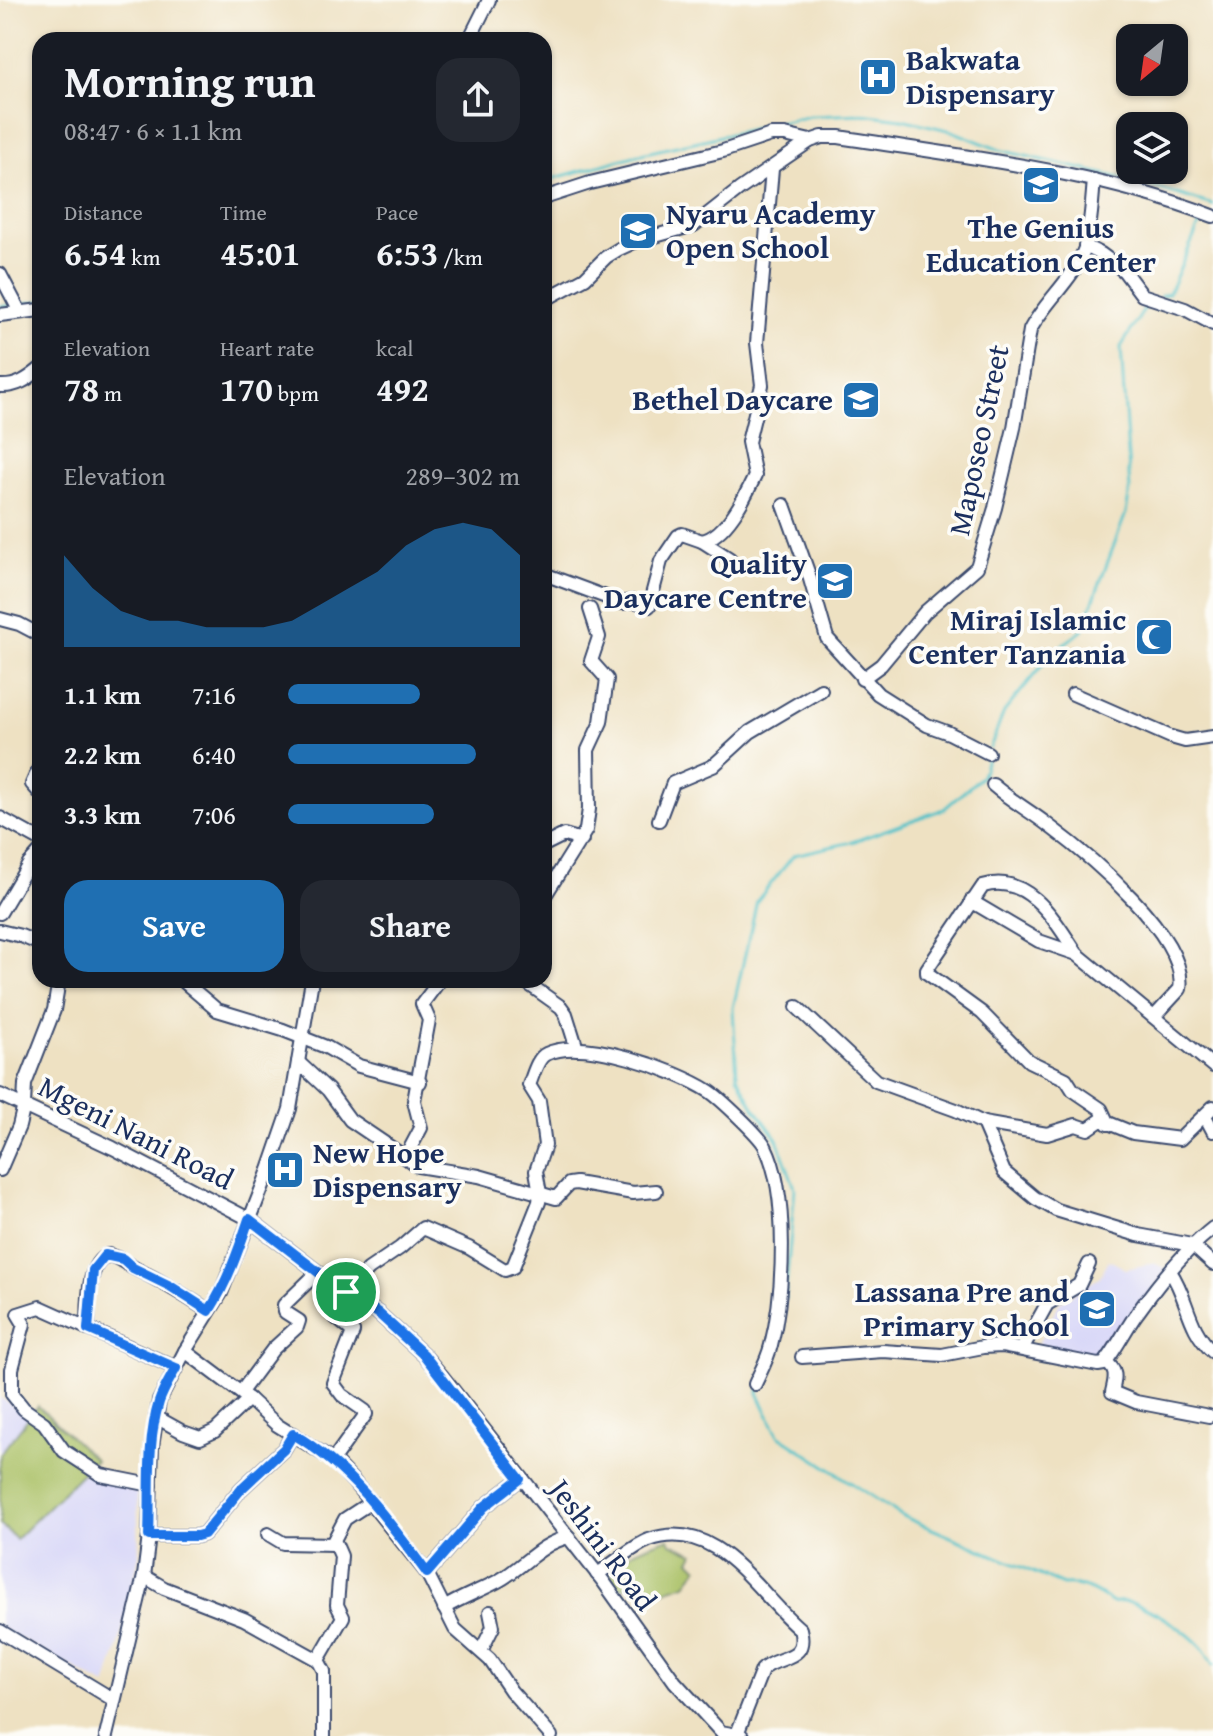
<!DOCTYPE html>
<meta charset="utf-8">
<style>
body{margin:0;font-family:"Gentium Book Plus",serif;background:#242831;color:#f1f3f6;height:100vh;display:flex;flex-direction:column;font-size:30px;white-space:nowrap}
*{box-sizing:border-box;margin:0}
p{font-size:26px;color:#9ea1a6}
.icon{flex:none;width:44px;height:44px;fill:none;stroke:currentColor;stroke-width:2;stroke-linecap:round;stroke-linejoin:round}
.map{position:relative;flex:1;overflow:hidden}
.panel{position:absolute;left:32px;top:32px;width:520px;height:956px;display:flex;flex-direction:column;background:#171b24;border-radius:24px;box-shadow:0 2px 6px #0004}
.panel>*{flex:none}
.needle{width:52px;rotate:209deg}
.fabs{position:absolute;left:1116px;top:24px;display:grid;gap:16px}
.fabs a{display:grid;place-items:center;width:72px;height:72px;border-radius:16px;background:#171b24;box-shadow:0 2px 6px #0004;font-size:40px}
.pin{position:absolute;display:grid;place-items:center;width:68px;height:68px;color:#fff;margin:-34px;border:4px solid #fff;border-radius:50%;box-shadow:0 2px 8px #0007}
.round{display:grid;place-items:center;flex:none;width:84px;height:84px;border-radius:24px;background:#242831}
.headline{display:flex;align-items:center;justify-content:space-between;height:136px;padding:0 32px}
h1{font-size:44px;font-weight:600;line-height:60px}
.metrics{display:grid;grid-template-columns:repeat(3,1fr);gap:12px;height:136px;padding:8px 32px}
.metrics div{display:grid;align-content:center}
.metrics b{font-size:34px;font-weight:600}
.metrics small{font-size:22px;font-weight:400}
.metrics p{font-size:22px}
.chart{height:224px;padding:16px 32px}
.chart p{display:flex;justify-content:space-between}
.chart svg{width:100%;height:144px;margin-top:8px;fill:#1f6fb2;opacity:.7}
.primary-button{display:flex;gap:16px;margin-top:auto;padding:16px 32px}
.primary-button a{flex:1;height:92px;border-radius:24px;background:#1f6fb2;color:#fff;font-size:32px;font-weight:600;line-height:92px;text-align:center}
.primary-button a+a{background:#242831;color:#f1f3f6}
ul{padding:0 32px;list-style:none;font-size:26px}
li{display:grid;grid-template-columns:128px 96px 1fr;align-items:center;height:60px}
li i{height:20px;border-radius:10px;background:#1f6fb2}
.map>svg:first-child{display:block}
.built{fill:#d8d7f8}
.green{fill:#aac166;stroke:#627862;stroke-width:2}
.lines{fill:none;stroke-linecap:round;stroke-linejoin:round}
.stream{stroke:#52c1c7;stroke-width:3}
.minor-casing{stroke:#3b4a6d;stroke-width:16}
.minor{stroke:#fff;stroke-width:12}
.route-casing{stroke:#fff;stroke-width:16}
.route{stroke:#1a73e8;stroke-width:10}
.labels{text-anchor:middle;stroke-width:7;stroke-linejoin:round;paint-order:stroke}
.poi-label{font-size:30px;font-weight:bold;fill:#1b2f5e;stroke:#fdfcf7;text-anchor:end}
.street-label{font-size:30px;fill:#1b2f5e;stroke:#fdfcf7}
</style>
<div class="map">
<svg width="1213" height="1736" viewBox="0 0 1213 1736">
<rect width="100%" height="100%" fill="#fdfcf7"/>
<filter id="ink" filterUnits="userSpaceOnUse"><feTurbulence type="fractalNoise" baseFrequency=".0125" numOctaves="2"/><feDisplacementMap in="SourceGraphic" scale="16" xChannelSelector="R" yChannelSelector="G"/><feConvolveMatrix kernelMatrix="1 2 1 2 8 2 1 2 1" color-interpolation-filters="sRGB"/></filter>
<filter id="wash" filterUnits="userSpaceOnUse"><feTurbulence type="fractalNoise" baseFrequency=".006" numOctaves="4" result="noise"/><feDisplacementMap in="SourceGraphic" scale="32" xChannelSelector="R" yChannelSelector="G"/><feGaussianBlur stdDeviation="1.8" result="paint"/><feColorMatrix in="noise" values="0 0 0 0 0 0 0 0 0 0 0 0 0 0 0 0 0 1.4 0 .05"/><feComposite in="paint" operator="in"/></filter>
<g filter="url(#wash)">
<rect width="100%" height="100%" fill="#eee1c2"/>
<g class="built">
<path d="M 1109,1260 L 1126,1269 L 1153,1263 L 1167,1269 L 1103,1358 L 1098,1361 L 1038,1344 L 1060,1302 L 1099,1278 Z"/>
<path d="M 0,1398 L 32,1416 L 0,1455 Z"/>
<path d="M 83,1473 L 137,1493 L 139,1555 L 119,1644 L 106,1686 L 0,1627 L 0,1526 L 16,1540 Z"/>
</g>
<g class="green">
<path d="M 38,1406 L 95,1460 L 16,1539 L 0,1524 L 0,1454 Z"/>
<path d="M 669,1538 L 671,1543 L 694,1553 L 690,1560 L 698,1568 L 686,1584 L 659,1593 L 645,1585 L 636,1590 L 630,1584 L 616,1591 C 595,1559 646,1547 669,1538 Z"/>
</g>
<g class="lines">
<g class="stream">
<path d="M 544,181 L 641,154 L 810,116 L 862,114 L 902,119 L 952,131 L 1000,150 L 1134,181 L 1213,205"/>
<path d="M 1161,296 L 1169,293 L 1201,221"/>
<path d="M 20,304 L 40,301"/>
<path d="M 0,306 L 12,305"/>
<path d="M 990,748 L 1004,712 L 1054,651 L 1082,631 L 1126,513 L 1130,490 L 1121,347 L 1148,303"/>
<path d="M 785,1298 L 795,1188 L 777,1139 L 754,1107 L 737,1076 L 733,1008 L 757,901 L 794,855 L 852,842 L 944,809 L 982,776 L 988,755"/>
<path d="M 760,1387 L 758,1393 L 778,1435 L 902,1516 L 1063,1585 C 1083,1583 1098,1593 1113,1603 C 1136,1595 1187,1630 1202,1648 C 1207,1653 1209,1660 1213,1665"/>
</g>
</g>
</g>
<g filter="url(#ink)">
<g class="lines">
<defs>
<g id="minor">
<path d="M 469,40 L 489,0"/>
<path d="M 544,198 L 590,183 L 723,151 L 771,135 L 785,135 L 810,141"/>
<path d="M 1085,246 L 1101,254 L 1124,271 L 1142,295 L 1185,309 L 1213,324"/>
<path d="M 0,274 L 20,312"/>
<path d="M 544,300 L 585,278 L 606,257 L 619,249 L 634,242 L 694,225 L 740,189 L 810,141 L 822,137 L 839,137 C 965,157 1093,170 1213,216"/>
<path d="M 0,315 L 40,310"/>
<path d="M 0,386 C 17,387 28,379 40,369"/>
<path d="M 784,505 L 808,572 L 827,638 L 878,694 L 927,725 L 949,733 L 988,753"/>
<path d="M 702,541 C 726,536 745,497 755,476 L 748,442 L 762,385 L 757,343 L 772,169"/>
<path d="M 544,574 L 622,603 L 634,601 L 649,606 L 661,561 L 678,536 L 682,534 L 702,541 L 730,559"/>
<path d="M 0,619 L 19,624 L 40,635"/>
<path d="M 862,679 L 881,665 L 925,612 L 977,567 L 995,508 L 1014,428 L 1030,330 C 1045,301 1074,279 1085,248 C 1091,227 1092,201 1094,180"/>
<path d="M 1073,694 L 1171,737 L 1185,741 L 1213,737"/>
<path d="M 40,766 L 32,784 L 40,793"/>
<path d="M 993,785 C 1010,800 1030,811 1048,825 C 1087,854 1189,937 1180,989 L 1154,1017"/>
<path d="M 0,818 L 40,840"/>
<path d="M 659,820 L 673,783 L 713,766 L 750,732 L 821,690"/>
<path d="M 544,845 L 564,835 L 582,840"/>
<path d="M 544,897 L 586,830 L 589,809 L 588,750 L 601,722 L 607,679 L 591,661 L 599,637 L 590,609"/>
<path d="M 971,901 L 1039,941 L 1077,954"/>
<path d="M 0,913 L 29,864 L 40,852"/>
<path d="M 0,931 L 21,936 L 40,944"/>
<path d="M 182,980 L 217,1010 L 283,1030 L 326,1047 L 359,1066 L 420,1082"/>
<path d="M 523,980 L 561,1007 L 566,1014 L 577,1049"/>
<path d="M 797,1007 L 876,1081 L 956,1110 L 983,1123 L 1004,1172 L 1035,1198 L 1056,1210 L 1138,1235 L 1192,1245 L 1213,1264"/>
<path d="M 298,1062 L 328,1090 L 350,1120 L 418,1166 L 479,1176 L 556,1198 L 569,1184 L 576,1183 L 633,1193 L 656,1191"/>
<path d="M 0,1095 L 113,1148 L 249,1219 L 318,1272 L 378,1313 L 424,1355 L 442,1376 L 603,1581 L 675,1682 L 721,1732 L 742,1736"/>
<path d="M 1205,1116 L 1213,1131"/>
<path d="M 983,1123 L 1047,1134 L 1076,1125 L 1088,1129 L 1101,1120 L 1133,1133 L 1180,1139 L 1213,1107"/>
<path d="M 1108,1124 L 1101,1109 L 1073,1090 L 1066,1079 L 1029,1061 L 982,1013 L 927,973 L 927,969 L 983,886 C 1028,872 1056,922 1077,954 L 1213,1066"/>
<path d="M 405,1158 L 421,1128 L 414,1101 L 429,1020 L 422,1004 L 440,980"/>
<path d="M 0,1170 L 19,1126 L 24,1105 L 25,1084 L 54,1010 L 59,980"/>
<path d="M 1170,1271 C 1189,1299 1186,1327 1213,1352"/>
<path d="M 88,1329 C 89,1308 85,1264 108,1255 C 120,1257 125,1264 136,1269 C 162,1281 185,1296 209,1311"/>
<path d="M 1022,1349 L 1047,1304 L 1079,1285 L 1089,1264"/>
<path d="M 185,1351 L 249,1399 L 277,1425 L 333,1460 L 354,1482 L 427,1573 L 455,1629 L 490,1660 L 511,1691 L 551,1736"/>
<path d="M 802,1357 L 883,1351 L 942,1355 L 983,1347 L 1002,1346 L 1098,1365 L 1104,1364 C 1117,1348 1126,1328 1138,1312 C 1160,1281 1184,1251 1213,1228"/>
<path d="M 1106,1362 C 1118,1371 1115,1379 1112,1392 L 1136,1402 L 1209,1416"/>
<path d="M 241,1392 L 273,1349 L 297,1327 L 299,1321 L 285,1312 L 284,1305 L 318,1272"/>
<path d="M 156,1417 L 183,1432 L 200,1438 L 215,1431 L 249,1399"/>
<path d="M 333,1460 L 366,1414 L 365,1411 L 342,1395 L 333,1383 L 353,1332 L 334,1316 L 346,1292 L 369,1269 L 400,1248 L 423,1228 L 469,1248 L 505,1270 L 513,1267 L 539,1202 L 540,1193 L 536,1171 L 545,1145 L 539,1101 L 529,1085 C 533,1076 537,1058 546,1054 C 583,1036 676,1070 709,1091 C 720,1098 759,1135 765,1146 C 789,1193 784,1295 771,1345 C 768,1358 761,1371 755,1384"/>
<path d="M 151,1485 L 101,1475 L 64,1451 L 44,1423 L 24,1409 L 12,1394 L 12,1369 L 24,1324 L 18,1314 L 40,1307 L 176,1368"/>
<path d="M 268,1534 L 283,1543 L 335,1544"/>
<path d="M 149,1536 L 197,1536 L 204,1534 L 241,1489 L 284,1449 L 293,1434"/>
<path d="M 427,1573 L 484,1507 L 520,1479"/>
<path d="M 597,1574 C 614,1564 631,1547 649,1540 C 717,1516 756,1592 800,1629 C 809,1663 777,1654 762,1670 L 737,1734"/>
<path d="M 144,1576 L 164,1588 L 244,1619 L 318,1660 L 324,1671 L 324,1736"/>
<path d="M 444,1608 C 462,1597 482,1590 500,1580 C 524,1566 541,1543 569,1537"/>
<path d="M 0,1631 L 114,1700"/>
<path d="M 481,1651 L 493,1627 L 490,1612"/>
<path d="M 318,1660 L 343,1617 L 337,1605 L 341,1556 L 334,1540 L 345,1519 L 371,1502"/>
<path d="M 106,1736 L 144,1576 L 149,1536 L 152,1447 L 159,1401 L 185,1351 L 221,1293 L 269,1170 L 290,1109 L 312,980"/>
</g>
</defs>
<use href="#minor" class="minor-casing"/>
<use href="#minor" class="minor"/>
</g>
</g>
<g class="lines" filter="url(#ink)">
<defs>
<path id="route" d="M 249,1219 L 318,1272 L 378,1313 L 424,1355 L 520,1479 L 484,1507 L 427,1573 C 389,1521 350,1467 293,1434 L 284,1449 L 241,1489 L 204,1534 L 197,1536 L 149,1536 C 151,1493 146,1444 159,1402 C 163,1390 170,1379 176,1368 L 88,1329 L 93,1270 L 105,1255 L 123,1259 L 133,1268 L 170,1286 L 209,1311 C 227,1283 238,1252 249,1219 Z"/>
</defs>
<use href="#route" class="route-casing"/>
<use href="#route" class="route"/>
</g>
<defs>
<symbol id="hospital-square" viewBox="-11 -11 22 22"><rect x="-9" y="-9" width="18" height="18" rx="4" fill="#1f6fb2" stroke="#fdfcf7"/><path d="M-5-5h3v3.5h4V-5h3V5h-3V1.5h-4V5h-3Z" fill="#fff"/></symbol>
<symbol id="school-square" viewBox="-11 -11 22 22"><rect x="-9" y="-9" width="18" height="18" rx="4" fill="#1f6fb2" stroke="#fdfcf7"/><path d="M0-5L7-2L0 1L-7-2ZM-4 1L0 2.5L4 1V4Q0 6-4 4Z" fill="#fff"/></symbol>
<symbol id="mosque-square" viewBox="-11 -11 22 22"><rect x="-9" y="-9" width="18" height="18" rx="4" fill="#1f6fb2" stroke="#fdfcf7"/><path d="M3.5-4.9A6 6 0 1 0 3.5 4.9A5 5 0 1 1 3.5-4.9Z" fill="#fff"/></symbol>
</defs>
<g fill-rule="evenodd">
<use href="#hospital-square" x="856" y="55" width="44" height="44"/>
<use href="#school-square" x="1019" y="163" width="44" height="44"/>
<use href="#school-square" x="616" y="209" width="44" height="44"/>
<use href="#school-square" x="839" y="378" width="44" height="44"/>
<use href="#school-square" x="813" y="559" width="44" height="44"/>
<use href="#mosque-square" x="1132" y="615" width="44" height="44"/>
<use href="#hospital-square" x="263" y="1148" width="44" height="44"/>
<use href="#school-square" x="1075" y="1287" width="44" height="44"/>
</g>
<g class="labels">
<g class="poi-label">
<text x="906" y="70" text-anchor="start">Bakwata<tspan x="906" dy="34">Dispensary</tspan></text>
<text x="666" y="224" text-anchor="start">Nyaru Academy<tspan x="666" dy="34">Open School</tspan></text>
<text x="1041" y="238" text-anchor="middle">The Genius<tspan x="1041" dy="34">Education Center</tspan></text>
<text x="833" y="410">Bethel Daycare</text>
<text x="807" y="574">Quality<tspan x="807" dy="34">Daycare Centre</tspan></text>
<text x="1126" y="630">Miraj Islamic<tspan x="1126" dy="34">Center Tanzania</tspan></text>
<text x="313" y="1163" text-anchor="start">New Hope<tspan x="313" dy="34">Dispensary</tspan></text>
<text x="1069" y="1302">Lassana Pre and<tspan x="1069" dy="34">Primary School</tspan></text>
</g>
<g class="street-label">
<text transform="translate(979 440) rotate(-78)" y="10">Maposeo Street</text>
<text transform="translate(136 1133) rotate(27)" y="10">Mgeni Nani Road</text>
<text transform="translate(603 1545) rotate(53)" y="10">Jeshini Road</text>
</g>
</g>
</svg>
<div class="fabs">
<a><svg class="needle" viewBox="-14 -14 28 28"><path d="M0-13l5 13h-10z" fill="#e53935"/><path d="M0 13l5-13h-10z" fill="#9ea1a6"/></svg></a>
<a><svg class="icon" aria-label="layers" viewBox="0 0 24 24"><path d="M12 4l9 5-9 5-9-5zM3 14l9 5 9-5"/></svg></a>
</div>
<div class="pin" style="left:346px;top:1292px;background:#1e9e55"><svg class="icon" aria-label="arrive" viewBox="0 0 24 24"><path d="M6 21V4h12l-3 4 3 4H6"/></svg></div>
<section class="panel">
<div class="headline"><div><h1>Morning run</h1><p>08:47 · 6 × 1.1 km</p></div><a class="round"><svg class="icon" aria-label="share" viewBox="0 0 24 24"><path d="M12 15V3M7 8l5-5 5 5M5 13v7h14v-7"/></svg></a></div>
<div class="metrics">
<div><p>Distance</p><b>6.54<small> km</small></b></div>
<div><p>Time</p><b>45:01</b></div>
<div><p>Pace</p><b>6:53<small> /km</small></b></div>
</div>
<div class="metrics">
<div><p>Elevation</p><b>78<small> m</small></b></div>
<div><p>Heart rate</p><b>170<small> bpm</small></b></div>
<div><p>kcal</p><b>492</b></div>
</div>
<div class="chart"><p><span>Elevation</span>289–302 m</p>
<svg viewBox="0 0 160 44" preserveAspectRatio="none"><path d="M0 44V16L10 26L20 33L30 36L40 36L50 38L60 38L70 38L80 36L90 31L100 26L110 21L120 13L130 8L140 6L150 8L160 16V44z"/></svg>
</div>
<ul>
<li><b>1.1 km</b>7:16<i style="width:57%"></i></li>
<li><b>2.2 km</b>6:40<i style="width:81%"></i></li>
<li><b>3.3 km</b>7:06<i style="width:63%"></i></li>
</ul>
<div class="primary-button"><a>Save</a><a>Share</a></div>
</section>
</div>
